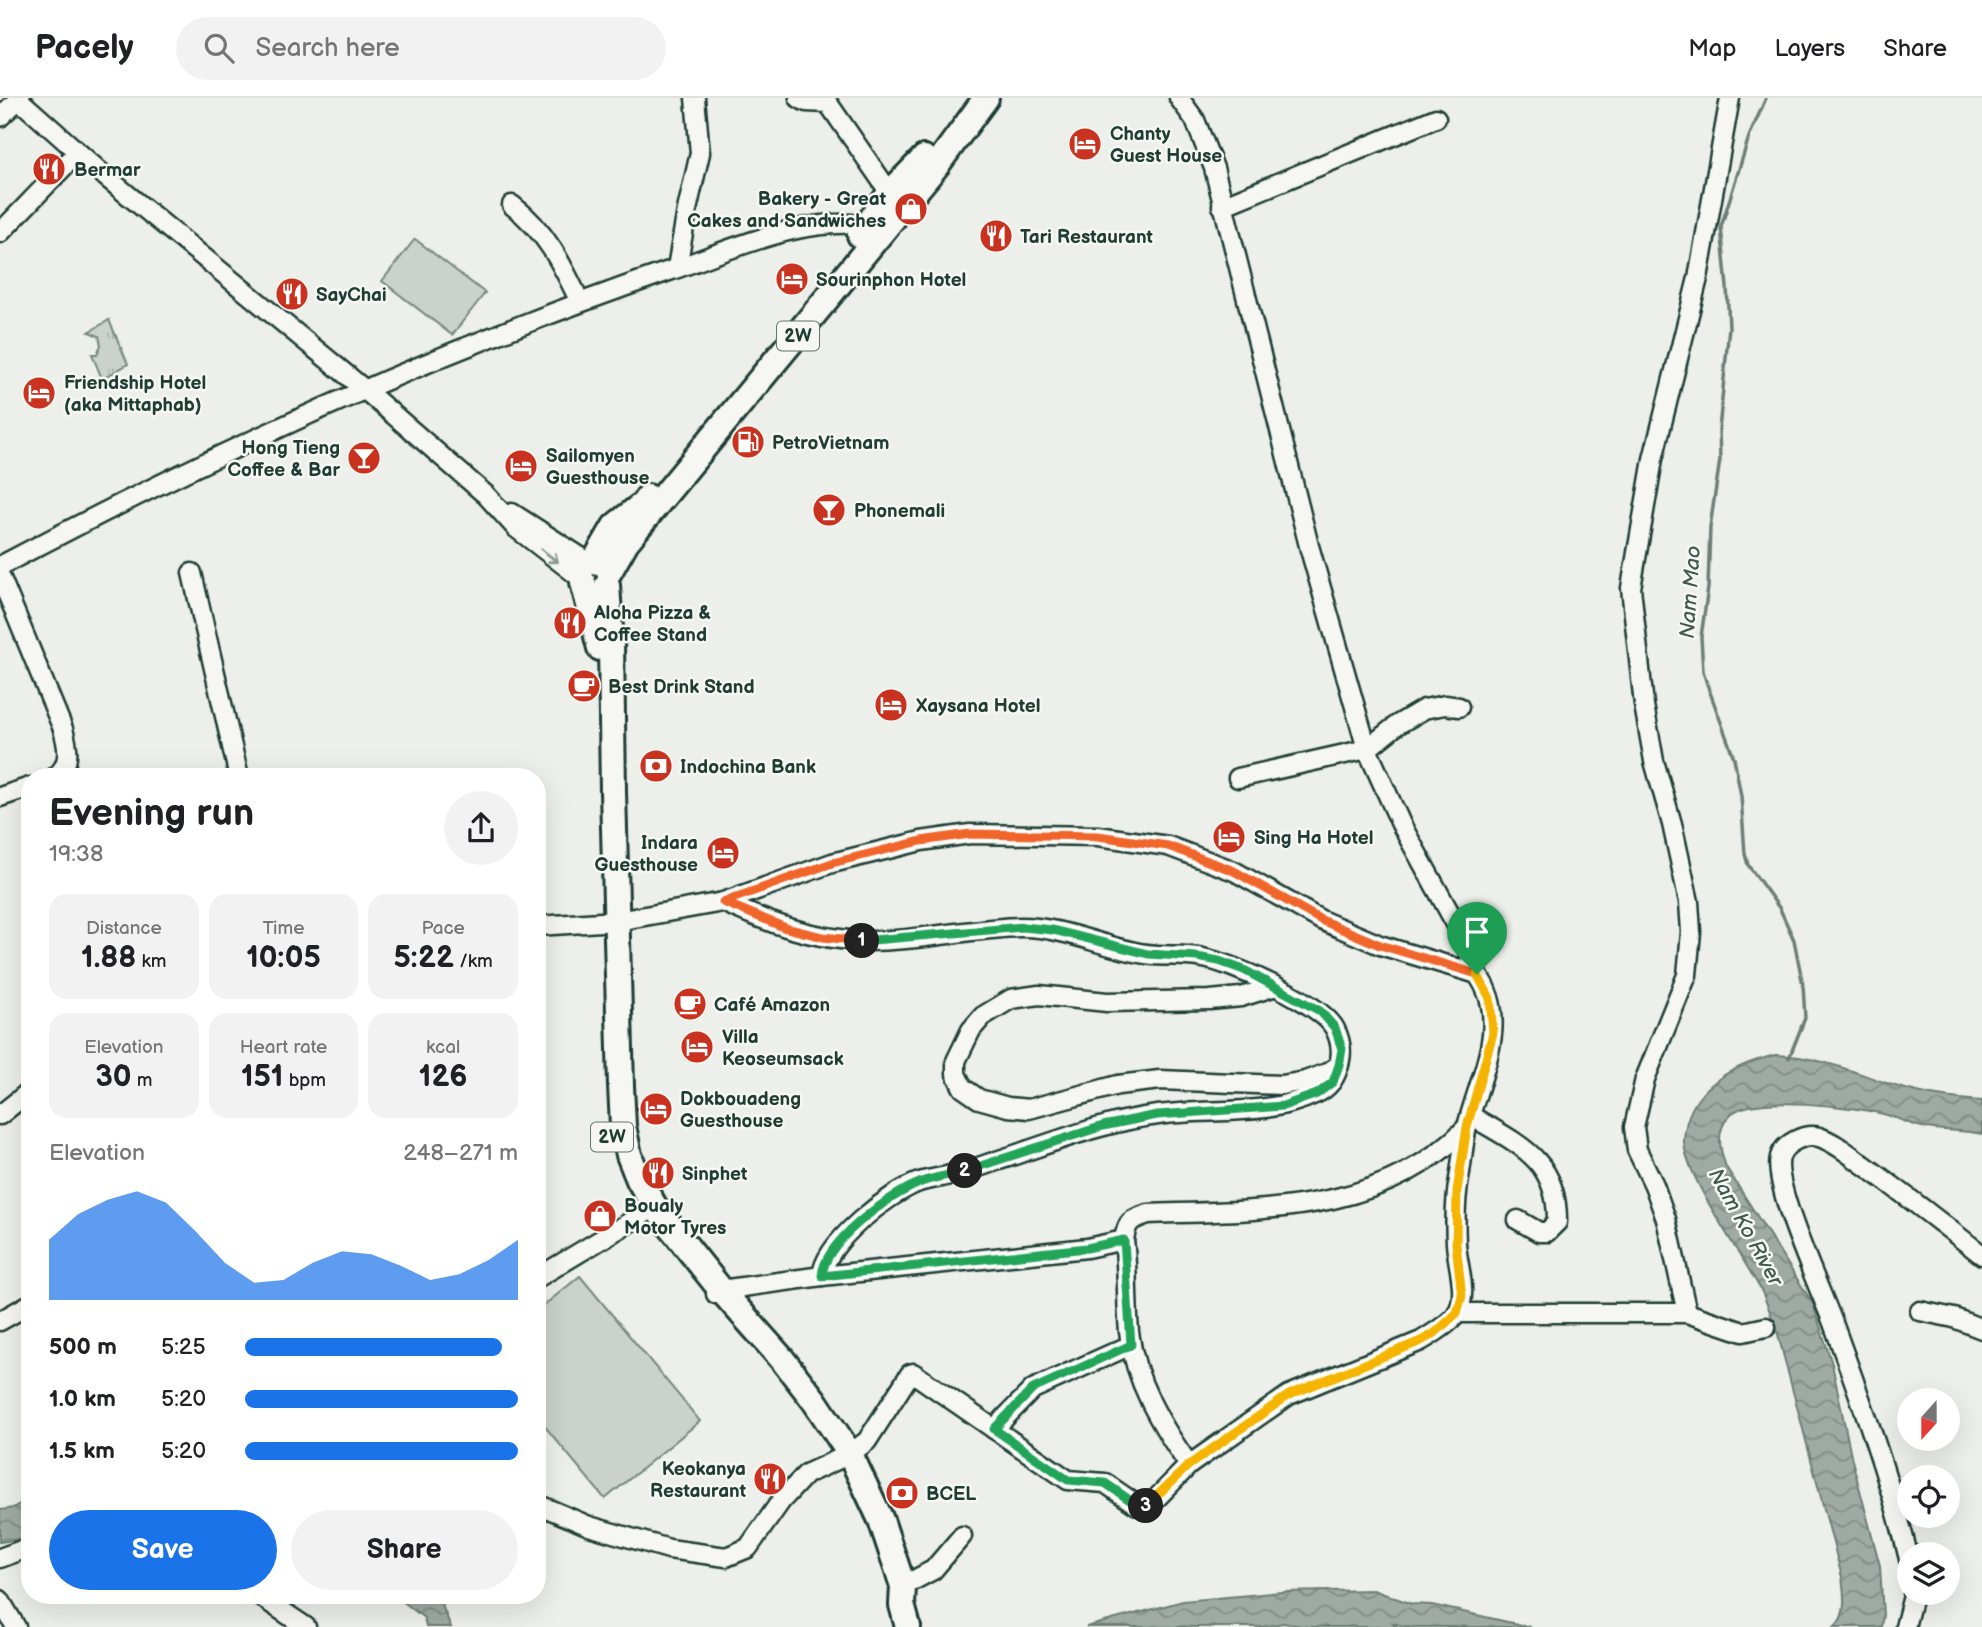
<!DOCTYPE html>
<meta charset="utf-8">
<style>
body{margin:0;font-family:"Balsamiq Sans",sans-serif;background:#f2f2f2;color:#202124;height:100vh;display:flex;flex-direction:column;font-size:26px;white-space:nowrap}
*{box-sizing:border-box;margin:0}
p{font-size:23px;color:#757577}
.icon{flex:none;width:38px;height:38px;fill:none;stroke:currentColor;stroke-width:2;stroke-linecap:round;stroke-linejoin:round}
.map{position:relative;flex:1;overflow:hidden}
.drawer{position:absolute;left:21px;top:670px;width:525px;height:836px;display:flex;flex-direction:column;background:#fff;border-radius:28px;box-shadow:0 7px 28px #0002}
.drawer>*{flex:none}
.needle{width:46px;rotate:201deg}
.tools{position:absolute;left:1897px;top:1290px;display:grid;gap:14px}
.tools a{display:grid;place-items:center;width:63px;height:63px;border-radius:50%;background:#fff;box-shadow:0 7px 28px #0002;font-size:35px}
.pin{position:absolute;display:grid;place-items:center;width:60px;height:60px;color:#fff;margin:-72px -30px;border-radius:50% 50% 50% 0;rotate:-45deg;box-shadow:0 0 7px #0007}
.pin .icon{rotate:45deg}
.km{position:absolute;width:35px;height:35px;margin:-18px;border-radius:50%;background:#222;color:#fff;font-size:19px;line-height:35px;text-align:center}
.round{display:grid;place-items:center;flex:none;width:74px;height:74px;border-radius:37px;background:#f2f2f2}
.headline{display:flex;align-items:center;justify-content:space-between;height:119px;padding:0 28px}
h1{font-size:38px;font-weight:800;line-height:52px}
.figures{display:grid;grid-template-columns:repeat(3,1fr);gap:10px;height:119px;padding:7px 28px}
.figures div{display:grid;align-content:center;border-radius:18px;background:#f2f2f2;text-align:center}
.figures b{font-size:30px;font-weight:800}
.figures small{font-size:19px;font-weight:400}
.figures p{font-size:19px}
.chart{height:196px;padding:14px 28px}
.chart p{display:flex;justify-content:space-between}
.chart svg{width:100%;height:126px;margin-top:7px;fill:#1a73e8;opacity:.7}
.button{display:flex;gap:14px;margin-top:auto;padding:14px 28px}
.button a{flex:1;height:80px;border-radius:42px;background:#1a73e8;color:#fff;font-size:28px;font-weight:800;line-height:80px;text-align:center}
.button a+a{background:#f2f2f2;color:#202124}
ul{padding:0 28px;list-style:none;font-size:23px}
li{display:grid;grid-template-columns:112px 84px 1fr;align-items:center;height:52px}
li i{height:18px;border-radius:9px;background:#1a73e8}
header{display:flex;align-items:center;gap:42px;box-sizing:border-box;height:98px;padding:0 35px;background:#fff;border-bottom:2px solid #e0e0e0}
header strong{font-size:33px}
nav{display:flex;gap:38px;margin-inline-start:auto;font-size:24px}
.search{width:490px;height:63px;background:#f2f2f2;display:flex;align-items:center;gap:18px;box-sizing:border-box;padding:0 24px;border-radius:38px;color:#757577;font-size:26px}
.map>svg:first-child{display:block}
.grass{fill:url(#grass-tufts);stroke:#758880;stroke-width:2}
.pitch{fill:#cbd2cc;stroke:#758880;stroke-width:2}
.water{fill:url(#water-waves);stroke:#6c7e77;stroke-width:2}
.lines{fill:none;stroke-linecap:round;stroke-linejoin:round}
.stream{stroke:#6c7e77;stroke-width:3.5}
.minor-casing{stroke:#1f3d34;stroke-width:23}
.highway-casing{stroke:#1f3d34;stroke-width:30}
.minor{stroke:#f6f6f2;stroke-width:18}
.highway{stroke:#f6f6f2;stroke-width:24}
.oneway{stroke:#8a9a93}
.split-1-casing{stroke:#fff;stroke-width:14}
.split-2-casing{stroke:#fff;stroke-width:14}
.split-3-casing{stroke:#fff;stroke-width:14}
.split-4-casing{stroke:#fff;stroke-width:14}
.split-1{stroke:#f0652b;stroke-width:9}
.split-2{stroke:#22a559;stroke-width:9}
.split-3{stroke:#22a559;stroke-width:9}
.split-4{stroke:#f5b400;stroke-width:9}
.labels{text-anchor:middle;stroke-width:5;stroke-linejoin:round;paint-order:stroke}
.shield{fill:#f6f6f2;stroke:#60746d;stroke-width:2}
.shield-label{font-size:18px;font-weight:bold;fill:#1f3d34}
.poi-label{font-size:19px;font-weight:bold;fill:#1f3d34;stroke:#f6f6f2;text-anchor:start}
.water-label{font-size:21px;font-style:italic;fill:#3f5850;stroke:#f6f6f2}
</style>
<header>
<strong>Pacely</strong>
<div class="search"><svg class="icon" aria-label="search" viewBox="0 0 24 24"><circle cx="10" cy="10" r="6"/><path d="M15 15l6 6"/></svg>Search here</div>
<nav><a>Map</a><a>Layers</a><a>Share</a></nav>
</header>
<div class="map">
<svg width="1982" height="1529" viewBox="0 0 1982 1529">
<defs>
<pattern id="grass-tufts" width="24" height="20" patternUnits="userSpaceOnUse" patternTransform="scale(1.75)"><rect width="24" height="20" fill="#cbd2cc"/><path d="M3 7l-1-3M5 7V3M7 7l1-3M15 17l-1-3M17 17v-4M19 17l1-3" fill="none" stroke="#aeb5b0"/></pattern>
<pattern id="water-waves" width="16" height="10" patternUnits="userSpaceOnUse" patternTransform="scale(1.75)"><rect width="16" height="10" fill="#9faaa4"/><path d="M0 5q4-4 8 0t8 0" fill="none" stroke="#818c86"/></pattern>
</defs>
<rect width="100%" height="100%" fill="#edefea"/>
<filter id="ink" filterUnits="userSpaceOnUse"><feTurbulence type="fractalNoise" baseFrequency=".0143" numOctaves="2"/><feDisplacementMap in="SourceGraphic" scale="14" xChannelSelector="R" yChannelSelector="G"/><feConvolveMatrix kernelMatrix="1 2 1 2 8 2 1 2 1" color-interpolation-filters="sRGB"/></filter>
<g filter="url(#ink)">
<path class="grass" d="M 109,222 L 128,266 L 102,281 L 92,256 L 97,256 L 101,247 L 99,238 L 89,234 Z"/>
<g class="pitch">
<path d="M 415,141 L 485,195 L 452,237 L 382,183 Z"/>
<path d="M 580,1178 L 700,1323 L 605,1401 L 537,1319 L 537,1213 Z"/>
</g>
<g class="water">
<path d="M 1776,957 C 1821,958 1860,977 1902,990 C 1928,998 1955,1001 1982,1003 L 1982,1036 C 1961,1031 1938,1034 1918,1028 C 1907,1025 1898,1020 1887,1017 C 1859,1009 1749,995 1729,1018 C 1715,1034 1720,1052 1726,1069 L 1813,1206 L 1832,1266 L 1852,1362 L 1880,1468 L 1883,1517 L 1881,1529 L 1834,1529 C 1848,1518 1844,1495 1842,1479 L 1776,1229 C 1771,1218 1767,1205 1762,1194 C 1745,1161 1682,1075 1684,1041 C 1687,991 1732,967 1776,957 Z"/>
<path d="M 30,1399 L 30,1436 L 25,1440 L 0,1444 L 0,1412 L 13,1410 Z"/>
<path d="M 1373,1492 L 1412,1506 L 1432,1507 L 1530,1529 L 1407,1529 L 1393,1525 L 1397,1529 L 1308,1529 L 1283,1525 L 1263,1529 L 1086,1529 L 1183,1503 L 1282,1494 Z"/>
<path d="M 396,1498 L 435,1498 L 441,1505 L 451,1529 L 426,1529 L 424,1520 Z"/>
</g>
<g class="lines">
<path class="stream" d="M 1766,0 L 1749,39 L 1721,129 L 1727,189 L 1729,229 L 1719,332 L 1720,362 L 1710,429 L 1708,490 L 1701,539 L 1703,573 L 1707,586 L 1734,660 L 1741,698 L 1745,756 L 1748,767 L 1780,811 L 1794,842 L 1803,887 L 1805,920 L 1789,960"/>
<defs>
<g id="minor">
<path d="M 17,0 L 106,79 L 365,292 L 486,397 L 516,430 L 581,480"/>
<path d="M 799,0 L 806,4 L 828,5 L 890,95 L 900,102"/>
<path d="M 1179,0 L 1195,22 L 1214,70 L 1309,448 L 1367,651 L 1401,726 L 1463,839 L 1477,876"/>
<path d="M 0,19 L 20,0"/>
<path d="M 512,107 C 546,133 562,166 580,204"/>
<path d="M 1222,108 L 1436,20"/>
<path d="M 0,135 L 77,55"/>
<path d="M 677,170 L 687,112 L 700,55 L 695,0"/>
<path d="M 512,415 L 590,465"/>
<path d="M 0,468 C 215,354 439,252 669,173 C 728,153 810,114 874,129"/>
<path d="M 192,475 L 239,679"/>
<path d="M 0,478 L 63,631 C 68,649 72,666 55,679"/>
<path d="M 1238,680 L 1367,651 L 1397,627 L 1424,611 L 1445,607 L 1459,609"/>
<path d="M 0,699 L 30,689"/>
<path d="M 723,804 C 768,825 813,841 863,843 C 916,844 969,830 1022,829 C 1065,829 1104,850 1146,856 C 1165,859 1185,856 1203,860 C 1232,865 1323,906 1335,931 C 1340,941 1342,952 1340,962 C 1337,978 1330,990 1315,996 C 1267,1019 1210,1010 1158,1017 C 1101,1024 1047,1047 993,1064 C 979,1069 965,1074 950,1077 C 940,1080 929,1081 919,1084 C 889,1095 824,1145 822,1178"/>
<path d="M 537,828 L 617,823 L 723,804 L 832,765 L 921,743 L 970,736 L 1098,738 L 1168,748 L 1234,773 L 1321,822 L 1380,847 L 1477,876 C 1512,923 1479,979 1467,1029 C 1463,1046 1462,1064 1459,1081 C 1455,1102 1455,1124 1456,1145 C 1457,1166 1468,1194 1458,1214 C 1452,1224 1431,1237 1421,1243 L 1289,1297 L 1189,1367 L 1149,1408 L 1137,1407 L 1105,1385 L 1068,1382 L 913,1275 L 910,1276 L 867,1343 L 850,1356 L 806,1376 L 781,1403 L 748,1450 L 726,1459 L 669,1451 L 589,1428 L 537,1406"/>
<path d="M 1273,889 L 1241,899 L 1210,902 L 1107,904 L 1039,897 L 1011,901 L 983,918 L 971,932 L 956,963 L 956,976 L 963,990 L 979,1001 L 1008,1009 L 1029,1011 L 1118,987 L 1160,982 L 1282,987 L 1305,983 L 1327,975 L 1339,967"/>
<path d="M 0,1017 L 30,993"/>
<path d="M 1471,1018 C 1518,1046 1558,1061 1557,1124 L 1547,1134 L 1539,1134 L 1518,1122"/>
<path d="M 537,1180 L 655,1109"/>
<path d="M 716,1196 L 721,1192 L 822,1178 L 1087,1150 L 1124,1142"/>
<path d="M 1920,1213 L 1954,1220 L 1982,1231"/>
<path d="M 1457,1215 L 1687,1215 L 1743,1234 L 1766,1229"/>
<path d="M 1687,1215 L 1666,1121 L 1654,1087 L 1637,1052 L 1634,1029 L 1645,981 L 1687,877 L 1691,834 L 1689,804 L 1672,726 L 1654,663 L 1644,607 L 1631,490 L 1653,361 L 1698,180 L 1730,0"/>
<path d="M 0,1223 L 30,1206"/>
<path d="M 994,1331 L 1033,1291 L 1131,1247"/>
<path d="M 1189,1367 C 1161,1327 1135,1284 1129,1234 C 1126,1203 1128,1172 1124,1142 C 1127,1123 1130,1122 1148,1116 C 1261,1112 1382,1117 1467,1029"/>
<path d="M 0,1460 L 30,1449"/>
<path d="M 1909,1461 C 1890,1381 1861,1302 1833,1225 C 1821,1193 1772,1087 1780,1059 C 1784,1045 1805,1035 1819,1039 C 1835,1044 1851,1058 1864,1067 C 1904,1096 1943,1126 1982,1157"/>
<path d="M 903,1488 L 933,1472 L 962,1438"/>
<path d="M 260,1498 L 306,1529"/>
<path d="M 0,1502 L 16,1529"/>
<path d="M 1905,1529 L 1914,1494"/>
</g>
<g id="highway">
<path d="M 860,137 L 890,95 L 924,60"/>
<path d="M 594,464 L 615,428 L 643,406 L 648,399"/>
<path d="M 609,474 L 626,444 L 937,67 L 986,0"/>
<path d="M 583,484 L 600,550"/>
<path d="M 607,487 L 611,544 L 613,694 L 621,988 L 623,1028 L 629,1057 L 639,1082 L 655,1109 L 721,1192 L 782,1261 L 814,1302 L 850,1356 L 881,1422 L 903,1488 L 902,1507 L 908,1529"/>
</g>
</defs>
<use href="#minor" class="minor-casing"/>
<use href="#highway" class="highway-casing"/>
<use href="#minor" class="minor"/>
<use href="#highway" class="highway"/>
</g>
<defs><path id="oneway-shaft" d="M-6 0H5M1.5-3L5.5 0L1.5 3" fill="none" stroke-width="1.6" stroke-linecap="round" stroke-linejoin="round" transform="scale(1.75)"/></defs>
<use class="oneway" href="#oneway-shaft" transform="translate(550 458) rotate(38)"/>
</g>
<g class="lines" filter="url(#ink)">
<defs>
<path id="split-1" d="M 862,843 L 823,839 L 786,830 L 723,804 L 832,765 L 921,743 L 970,736 L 1098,738 L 1168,748 L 1234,773 L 1321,822 L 1380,847 L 1477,876"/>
<path id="split-2" d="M 862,843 L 1023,829 L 1053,832 L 1148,856 L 1197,859 L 1219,863 L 1244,872 L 1320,913 L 1335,930 L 1342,951 L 1339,967 L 1333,984 L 1317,996 L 1283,1008 L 1157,1017 L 1103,1028 L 965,1073"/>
<path id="split-3" d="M 965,1073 C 949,1078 931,1079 917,1086 C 887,1099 824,1144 822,1178 L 1087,1150 L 1124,1142 L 1131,1247 L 1033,1291 L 994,1331 L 1068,1382 L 1105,1385 L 1137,1407 L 1146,1408"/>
<path id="split-4" d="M 1146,1408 L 1189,1367 L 1289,1297 L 1421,1243 L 1435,1235 L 1457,1215 L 1462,1198 L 1456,1146 L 1457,1093 L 1467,1029 L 1493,935 L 1490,900 L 1477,876"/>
</defs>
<use href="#split-1" class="split-1-casing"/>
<use href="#split-2" class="split-2-casing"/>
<use href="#split-3" class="split-3-casing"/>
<use href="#split-4" class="split-4-casing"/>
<use href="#split-1" class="split-1"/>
<use href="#split-2" class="split-2"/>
<use href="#split-3" class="split-3"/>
<use href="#split-4" class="split-4"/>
</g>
<defs>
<symbol id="hotel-disc" viewBox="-11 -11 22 22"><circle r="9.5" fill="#c8321e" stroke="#f6f6f2"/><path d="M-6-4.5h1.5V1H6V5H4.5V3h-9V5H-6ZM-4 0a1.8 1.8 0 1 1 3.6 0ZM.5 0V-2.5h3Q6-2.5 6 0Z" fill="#fff"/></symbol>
<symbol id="restaurant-disc" viewBox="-11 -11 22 22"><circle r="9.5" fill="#c8321e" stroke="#f6f6f2"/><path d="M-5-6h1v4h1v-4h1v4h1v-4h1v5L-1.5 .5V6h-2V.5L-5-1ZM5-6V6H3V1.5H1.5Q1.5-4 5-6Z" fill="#fff"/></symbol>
<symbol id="shop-disc" viewBox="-11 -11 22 22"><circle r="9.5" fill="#c8321e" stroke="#f6f6f2"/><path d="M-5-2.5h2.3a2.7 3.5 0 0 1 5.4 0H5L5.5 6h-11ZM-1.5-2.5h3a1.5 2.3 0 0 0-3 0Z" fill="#fff"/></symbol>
<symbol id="fuel-disc" viewBox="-11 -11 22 22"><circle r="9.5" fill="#c8321e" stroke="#f6f6f2"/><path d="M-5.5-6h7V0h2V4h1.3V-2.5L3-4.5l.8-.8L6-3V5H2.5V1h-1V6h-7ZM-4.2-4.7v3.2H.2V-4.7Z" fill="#fff"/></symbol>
<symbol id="bar-disc" viewBox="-11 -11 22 22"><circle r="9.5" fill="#c8321e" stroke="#f6f6f2"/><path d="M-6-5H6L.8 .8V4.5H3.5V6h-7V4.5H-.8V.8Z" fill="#fff"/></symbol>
<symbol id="cafe-disc" viewBox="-11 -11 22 22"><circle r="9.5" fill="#c8321e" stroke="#f6f6f2"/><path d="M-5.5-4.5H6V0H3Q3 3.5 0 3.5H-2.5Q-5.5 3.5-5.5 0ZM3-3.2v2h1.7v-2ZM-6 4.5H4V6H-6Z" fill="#fff"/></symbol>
<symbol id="bank-disc" viewBox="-11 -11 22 22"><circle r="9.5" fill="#c8321e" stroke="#f6f6f2"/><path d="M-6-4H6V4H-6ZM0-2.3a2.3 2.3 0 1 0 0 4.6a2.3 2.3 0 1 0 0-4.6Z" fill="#fff"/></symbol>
</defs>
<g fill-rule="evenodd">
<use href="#hotel-disc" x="1066" y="27" width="38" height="38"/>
<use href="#restaurant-disc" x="30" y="52" width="38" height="38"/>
<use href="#shop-disc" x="892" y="92" width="38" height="38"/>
<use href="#restaurant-disc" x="977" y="119" width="38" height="38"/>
<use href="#hotel-disc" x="773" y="162" width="38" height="38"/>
<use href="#restaurant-disc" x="273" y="177" width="38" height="38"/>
<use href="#hotel-disc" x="20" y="276" width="38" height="38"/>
<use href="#fuel-disc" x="729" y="325" width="38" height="38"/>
<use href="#bar-disc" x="345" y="341" width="38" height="38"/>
<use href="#hotel-disc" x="502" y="349" width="38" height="38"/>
<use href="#bar-disc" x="810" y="393" width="38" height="38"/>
<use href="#restaurant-disc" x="551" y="506" width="38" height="38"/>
<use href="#cafe-disc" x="565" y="569" width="38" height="38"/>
<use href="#hotel-disc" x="872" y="588" width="38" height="38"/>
<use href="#bank-disc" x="637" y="649" width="38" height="38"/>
<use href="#hotel-disc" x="1210" y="720" width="38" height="38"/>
<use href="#hotel-disc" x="704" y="736" width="38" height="38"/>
<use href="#cafe-disc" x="671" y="887" width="38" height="38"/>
<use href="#hotel-disc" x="678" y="930" width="38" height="38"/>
<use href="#hotel-disc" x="637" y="992" width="38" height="38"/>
<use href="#restaurant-disc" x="639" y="1056" width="38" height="38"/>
<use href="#shop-disc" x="581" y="1099" width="38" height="38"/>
<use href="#restaurant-disc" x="751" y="1362" width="38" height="38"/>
<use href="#bank-disc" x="883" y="1376" width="38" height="38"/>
</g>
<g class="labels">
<g class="shield">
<rect x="777" y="223.5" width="42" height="29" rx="5"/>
<rect x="591" y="1024.5" width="42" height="29" rx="5"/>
</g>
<g class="shield-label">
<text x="798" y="244">2W</text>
<text x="612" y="1045">2W</text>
</g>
<g class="poi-label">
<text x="1110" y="42">Chanty<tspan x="1110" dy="22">Guest House</tspan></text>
<text x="74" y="78">Bermar</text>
<text x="886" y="107" text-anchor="end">Bakery - Great<tspan x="886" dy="22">Cakes and Sandwiches</tspan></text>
<text x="1020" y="145">Tari Restaurant</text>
<text x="816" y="188">Sourinphon Hotel</text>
<text x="316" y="203">SayChai</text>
<text x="64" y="291">Friendship Hotel<tspan x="64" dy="22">(aka Mittaphab)</tspan></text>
<text x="772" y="351">PetroVietnam</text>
<text x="340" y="356" text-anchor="end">Hong Tieng<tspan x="340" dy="22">Coffee &amp; Bar</tspan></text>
<text x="546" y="364">Sailomyen<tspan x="546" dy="22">Guesthouse</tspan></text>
<text x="854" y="419">Phonemali</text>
<text x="594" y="521">Aloha Pizza &amp;<tspan x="594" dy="22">Coffee Stand</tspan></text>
<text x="608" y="595">Best Drink Stand</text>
<text x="916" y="614">Xaysana Hotel</text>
<text x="680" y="675">Indochina Bank</text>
<text x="1254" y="746">Sing Ha Hotel</text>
<text x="698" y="751" text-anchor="end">Indara<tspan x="698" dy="22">Guesthouse</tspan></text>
<text x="714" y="913">Café Amazon</text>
<text x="722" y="945">Villa<tspan x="722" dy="22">Keoseumsack</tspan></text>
<text x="680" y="1007">Dokbouadeng<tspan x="680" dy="22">Guesthouse</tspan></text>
<text x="682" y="1082">Sinphet</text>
<text x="624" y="1114">Boualy<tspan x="624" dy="22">Motor Tyres</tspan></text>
<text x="746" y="1377" text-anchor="end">Keokanya<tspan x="746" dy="22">Restaurant</tspan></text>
<text x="926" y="1402">BCEL</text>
</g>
<g class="water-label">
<text transform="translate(1690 494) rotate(-86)" y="7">Nam Mao</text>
<text transform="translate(1746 1129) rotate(61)" y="7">Nam Ko River</text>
</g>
</g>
</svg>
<div class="tools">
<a><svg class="needle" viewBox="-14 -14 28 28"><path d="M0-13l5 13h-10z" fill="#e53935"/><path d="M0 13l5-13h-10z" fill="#757577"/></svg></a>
<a><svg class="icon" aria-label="locate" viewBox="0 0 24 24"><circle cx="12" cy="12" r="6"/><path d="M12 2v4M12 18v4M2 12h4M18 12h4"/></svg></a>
<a><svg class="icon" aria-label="layers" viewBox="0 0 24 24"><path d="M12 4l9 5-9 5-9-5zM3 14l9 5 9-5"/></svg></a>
</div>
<div class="pin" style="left:1477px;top:876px;background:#1e9e55"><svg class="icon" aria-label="arrive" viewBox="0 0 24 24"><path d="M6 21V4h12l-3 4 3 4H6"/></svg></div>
<b class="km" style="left:862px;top:843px">1</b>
<b class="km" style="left:965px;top:1073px">2</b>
<b class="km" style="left:1146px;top:1408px">3</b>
<section class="drawer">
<div class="headline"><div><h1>Evening run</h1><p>19:38</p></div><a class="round"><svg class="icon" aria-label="share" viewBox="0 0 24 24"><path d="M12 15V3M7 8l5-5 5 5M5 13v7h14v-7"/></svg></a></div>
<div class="figures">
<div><p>Distance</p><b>1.88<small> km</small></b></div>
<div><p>Time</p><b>10:05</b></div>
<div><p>Pace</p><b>5:22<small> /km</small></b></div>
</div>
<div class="figures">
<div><p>Elevation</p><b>30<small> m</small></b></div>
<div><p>Heart rate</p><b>151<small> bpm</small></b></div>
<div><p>kcal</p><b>126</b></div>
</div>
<div class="chart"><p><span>Elevation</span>248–271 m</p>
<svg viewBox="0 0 160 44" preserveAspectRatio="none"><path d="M0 44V23L10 14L20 9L30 6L40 10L50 20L60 31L70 38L80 37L90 31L100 27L110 28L120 32L130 37L140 35L150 30L160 23V44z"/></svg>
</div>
<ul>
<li><b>500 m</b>5:25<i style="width:94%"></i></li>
<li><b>1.0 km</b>5:20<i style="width:100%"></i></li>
<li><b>1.5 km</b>5:20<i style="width:100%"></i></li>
</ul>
<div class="button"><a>Save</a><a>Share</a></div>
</section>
</div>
